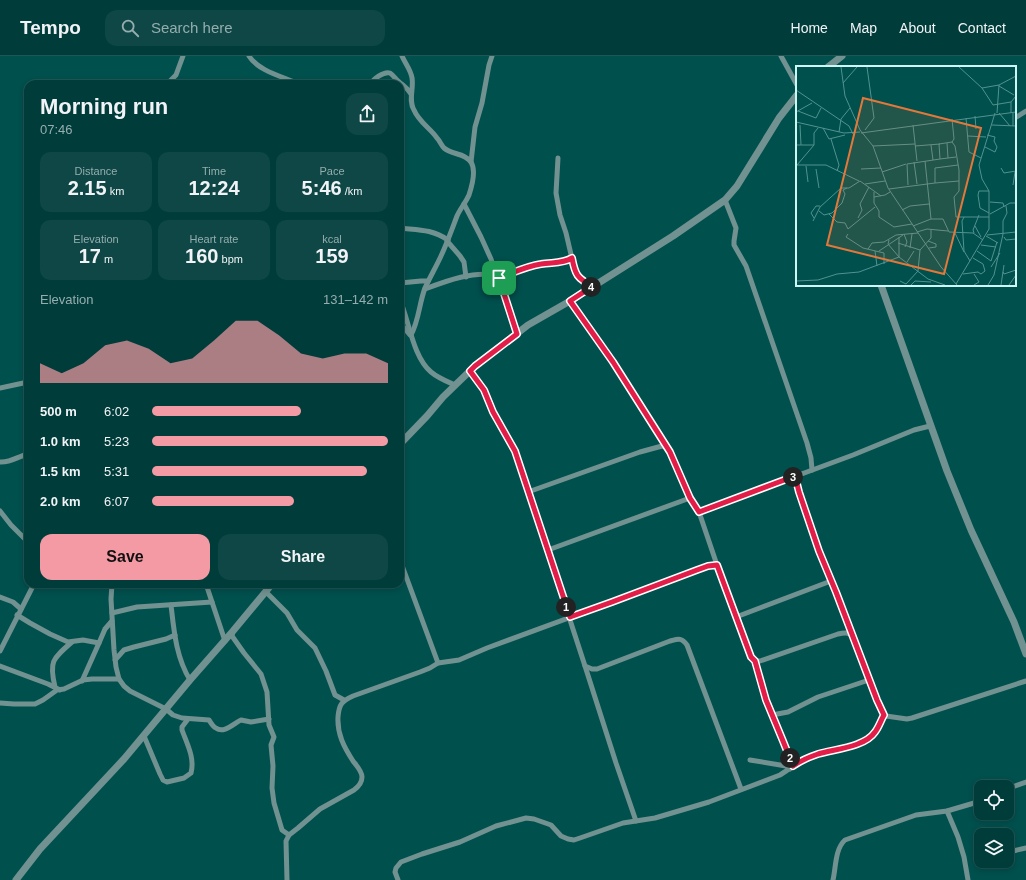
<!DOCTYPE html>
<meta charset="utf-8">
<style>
body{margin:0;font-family:Arial,sans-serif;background:#0e4745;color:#f1f3f6;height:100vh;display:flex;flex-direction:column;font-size:15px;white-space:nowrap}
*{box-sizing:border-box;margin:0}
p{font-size:13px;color:#95adaf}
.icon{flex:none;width:22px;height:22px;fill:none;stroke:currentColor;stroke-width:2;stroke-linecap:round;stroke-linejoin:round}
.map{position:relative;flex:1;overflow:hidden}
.side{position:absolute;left:24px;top:24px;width:380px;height:508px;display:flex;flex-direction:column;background:#003c3a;border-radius:12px;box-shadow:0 2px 6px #0003,0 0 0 1px #225654}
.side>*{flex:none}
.controls{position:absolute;left:974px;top:724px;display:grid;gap:8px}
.controls a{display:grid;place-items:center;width:40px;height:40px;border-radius:8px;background:#003c3a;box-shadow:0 2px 6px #0003,0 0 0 1px #225654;font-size:20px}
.pin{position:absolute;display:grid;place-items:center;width:34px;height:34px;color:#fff;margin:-17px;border-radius:8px;box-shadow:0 2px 6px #0006}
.km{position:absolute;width:20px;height:20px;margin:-10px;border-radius:50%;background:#222;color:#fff;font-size:11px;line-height:20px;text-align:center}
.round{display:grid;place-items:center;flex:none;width:42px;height:42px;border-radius:12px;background:#0e4745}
.head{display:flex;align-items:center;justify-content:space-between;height:68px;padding:0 16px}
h1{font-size:22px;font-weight:700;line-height:30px}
.stats{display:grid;grid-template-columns:repeat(3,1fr);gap:6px;height:68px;padding:4px 16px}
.stats div{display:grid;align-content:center;border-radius:10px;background:#0e4745;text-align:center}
.stats b{font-size:20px;font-weight:700}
.stats small{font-size:11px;font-weight:400}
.stats p{font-size:11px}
.chart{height:112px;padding:8px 16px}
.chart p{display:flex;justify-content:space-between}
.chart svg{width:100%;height:72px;margin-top:4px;fill:#f49aa4;opacity:.7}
.button{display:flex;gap:8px;margin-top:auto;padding:8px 16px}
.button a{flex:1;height:46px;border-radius:12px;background:#f49aa4;color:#111;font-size:16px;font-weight:700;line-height:46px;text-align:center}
.button a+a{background:#0e4745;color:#f1f3f6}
ul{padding:0 16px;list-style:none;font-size:13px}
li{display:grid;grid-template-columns:64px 48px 1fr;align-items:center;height:30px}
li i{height:10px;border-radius:5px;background:#f49aa4}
header{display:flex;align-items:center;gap:24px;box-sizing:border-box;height:56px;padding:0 20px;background:#003c3a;border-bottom:1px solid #225654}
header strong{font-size:19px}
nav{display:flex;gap:22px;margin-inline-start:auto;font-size:14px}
.search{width:280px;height:36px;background:#0e4745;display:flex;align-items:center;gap:10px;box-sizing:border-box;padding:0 14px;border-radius:12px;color:#95adaf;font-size:15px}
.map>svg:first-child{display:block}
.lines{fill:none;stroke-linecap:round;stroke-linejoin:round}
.minor{stroke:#719290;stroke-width:5}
.tertiary{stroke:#719290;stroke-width:7}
.route-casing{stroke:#fff;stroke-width:8}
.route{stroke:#e11d48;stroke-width:5}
.inset-road{fill:none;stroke:#529290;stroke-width:1}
.view{fill:#e3783a;fill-opacity:0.15;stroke:#e3783a;stroke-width:2}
.inset-edge{fill:none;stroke:#cef6f4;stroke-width:2}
</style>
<header>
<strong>Tempo</strong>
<div class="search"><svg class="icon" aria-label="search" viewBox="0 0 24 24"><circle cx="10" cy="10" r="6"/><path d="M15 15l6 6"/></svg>Search here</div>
<nav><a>Home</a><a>Map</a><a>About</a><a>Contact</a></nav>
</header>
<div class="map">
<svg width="1026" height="824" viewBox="0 0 1026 824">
<rect width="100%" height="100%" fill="#00504e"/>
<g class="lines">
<g class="minor">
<path d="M 249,0 C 258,15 284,21 299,28"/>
<path d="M 402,0 C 405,7 411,14 412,22 C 414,33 408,44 414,54 C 419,66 430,72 437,82 C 440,85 441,89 444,92 C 452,99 465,97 471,106 C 476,114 472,130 469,139 C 466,146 460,153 457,160 C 452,173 447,187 441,200 C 436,211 430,221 425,232 C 419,248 419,264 411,279"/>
<path d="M 781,0 L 797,29"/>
<path d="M 167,28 L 176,19 L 183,0"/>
<path d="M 371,28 C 373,23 384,15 390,17 C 393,19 395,22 397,24 C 403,30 407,31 411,38"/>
<path d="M 1015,62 L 1026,55"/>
<path d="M 558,102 L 556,137 L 560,159 L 566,177 L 573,207 L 575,215 L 579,222 L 584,226 L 593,230"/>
<path d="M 471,106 L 475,71 L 482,47 L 489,9 L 492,0"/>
<path d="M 725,144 L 736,172 L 734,185 L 734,189 L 746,210 L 807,387 L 811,402 L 812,414"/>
<path d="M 464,148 L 481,181 L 491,203 L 517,278"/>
<path d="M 400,172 C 418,174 432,173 448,184"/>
<path d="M 447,185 L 460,200 L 464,206 L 466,221"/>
<path d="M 499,222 C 512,217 527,210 541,208 C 552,206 562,208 572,202"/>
<path d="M 400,227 L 421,225 L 428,225"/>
<path d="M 425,233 C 446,225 475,214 498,220"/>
<path d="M 400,244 C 409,265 413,301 431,316 C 438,322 446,325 455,329"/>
<path d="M 570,245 L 629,330 L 667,392"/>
<path d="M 400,267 L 410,279"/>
<path d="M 470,315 L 484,334 L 493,355 L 515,395 L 585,610 L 592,613 L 597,613 L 670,585 C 678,583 681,581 687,589 L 741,733"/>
<path d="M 0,332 L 28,326"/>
<path d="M 0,406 C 10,407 19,400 28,398"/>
<path d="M 795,420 L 797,427 L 819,495 L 852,579"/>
<path d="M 528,436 L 640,396 L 662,390 L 667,392 L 673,401 L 690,442 L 698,453 L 717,509 L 741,575 L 751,601 L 755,605 L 760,605 L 838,578 C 851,575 851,578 856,589 L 882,656 L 884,659 L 886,660 L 907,663 L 912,662 L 1026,625"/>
<path d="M 0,455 L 11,469 L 28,486"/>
<path d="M 699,456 L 853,399 L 914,374 L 930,370"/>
<path d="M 548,494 L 690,442"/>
<path d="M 400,504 L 438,607"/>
<path d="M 112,528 L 111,543 L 114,594 L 116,611 L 119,623 L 124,630 L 130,635 L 166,653 L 173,659 L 182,662 L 209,664 C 211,667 213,671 216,672 C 224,678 234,667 241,664 L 251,666 L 269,663"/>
<path d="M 206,528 L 225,585"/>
<path d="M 266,536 L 287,557 L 297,574 L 315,592 L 326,615 L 335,639 L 344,644"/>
<path d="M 0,541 L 13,546 L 21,553"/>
<path d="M 171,549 C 174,575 176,601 190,624"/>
<path d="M 112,557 L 137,551 L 212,546"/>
<path d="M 17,559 L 30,567 L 50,578 L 68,586 L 83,584 L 99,587"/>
<path d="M 736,561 L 831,525"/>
<path d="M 233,575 L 232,580 L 244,597 L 261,618 L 267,636 L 269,669 L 274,681 L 271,689 L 273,710 L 272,732 L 274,747 L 282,774 L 289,779"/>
<path d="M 0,595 L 34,528"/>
<path d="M 115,604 L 124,594 L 134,591 L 166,583 L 175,579"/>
<path d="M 755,605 L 766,644 L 783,685 L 793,710"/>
<path d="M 0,610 L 48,628 L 60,634"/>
<path d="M 585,610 L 616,707 L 636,765"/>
<path d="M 82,625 L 99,587 L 105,573 L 112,565"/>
<path d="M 55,631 C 49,606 52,603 72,586"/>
<path d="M 0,647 L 14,648 L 35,648 L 43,644 L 57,634 L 64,633 L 83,624 L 92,623 L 119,623"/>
<path d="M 772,659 L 788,656 L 818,641 L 869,624"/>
<path d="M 144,680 L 160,718 L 163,724 L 167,726 L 184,722 L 191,717 C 195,702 187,688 182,674 L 182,671 L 188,663"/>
<path d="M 750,704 L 786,710 L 790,713"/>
<path d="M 1007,733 L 1026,726"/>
<path d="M 947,755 L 958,781 L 964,801 L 968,824"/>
<path d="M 1013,795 L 1026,792"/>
<path d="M 287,824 L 286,785 L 289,779 L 298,772 L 320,753 L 354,734 C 358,731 362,727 362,721 C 362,715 356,709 353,705 C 344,691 337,678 338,661 C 339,648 342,645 353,640 L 420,616 L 430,612 L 438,607 L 459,604 L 487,592 L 612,546 L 697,514 L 708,510 L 717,509"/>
<path d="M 398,824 L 395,816 L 396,812 L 401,806 L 422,798 L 460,786 L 496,770 L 526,762 L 534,763 L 551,769 L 561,780 L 568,783 L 574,784 L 580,782 L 623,767 L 655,762 L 709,746 L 780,719 C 787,715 790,712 795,708 C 801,704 809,702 815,699 C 833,693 864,692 875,676 C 879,671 881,664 884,659"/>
<path d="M 833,824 C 836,811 835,793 845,784 L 916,759 L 947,755 L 981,745"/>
</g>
<g class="tertiary">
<path d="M 828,11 L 842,0"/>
<path d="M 881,229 L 947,415 L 971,474 L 1014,566 L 1026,598"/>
<path d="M 400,388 L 427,360 L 443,341 L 475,310 L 528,269 L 570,245 L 673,180 L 725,144 L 737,130 L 779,62 L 797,39"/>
<path d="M 16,824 L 40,793 L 124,703 L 190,624 L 233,575 L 272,528"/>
</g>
</g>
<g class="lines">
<defs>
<path id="route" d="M 572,202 C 575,218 577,223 593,230 L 570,245 L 613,306 L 670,396 L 690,442 L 699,456 L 795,420 L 799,436 L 819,495 L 836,536 L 877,644 L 884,659 C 881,664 879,671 875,676 C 865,691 835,693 818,698 C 809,701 800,705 793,710 L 783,685 L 766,644 L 755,605 L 751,601 L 717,509 L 708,510 L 697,514 L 612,546 L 570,561 L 515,395 L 493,356 L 484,334 L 470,315 L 475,310 L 517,278 L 499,222 C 512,217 527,210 541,208 C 552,206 562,208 572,202 Z"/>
</defs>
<use href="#route" class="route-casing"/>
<use href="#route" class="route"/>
</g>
<g transform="translate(796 10)">
<rect width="220" height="220" fill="#00504e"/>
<path class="inset-road" d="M 45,1 L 49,30 L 64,64 L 77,80 L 92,122 L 145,201 L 161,219M 163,1 L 186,22 L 203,19 L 220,10M 47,17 L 61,1M 203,20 L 218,29M 186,22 L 197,39 L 215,36M 0,24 L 53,60 L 57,68M 2,45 L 20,52 L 25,42M 0,46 L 16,37M 201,47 L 203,19M 203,47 L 214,60M 215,47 L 215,36 L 220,30M 217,47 L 217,60M 179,50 L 180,63M 170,52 L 173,86 L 185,92M 0,56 L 48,67 L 64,66M 4,59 L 5,79M 117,59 L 121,95M 196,59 L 220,60M 27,62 L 33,73 L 49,69M 69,64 L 78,52 L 71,1M 43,66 L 45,53 L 54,42M 65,67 L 220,46M 172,70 L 190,71M 35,73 L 43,99 L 41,105M 156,76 L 159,80 L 163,104 L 163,125 L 158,131 L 160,151 L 193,151M 151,77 L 152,92M 0,79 L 18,79M 135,79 L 137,94M 77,80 L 119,78M 119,80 L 144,78M 189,81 L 199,86 L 201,81 L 198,75 L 199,71 L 191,69M 144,93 L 160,91M 129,95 L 135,153 L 147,153 L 153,166 L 177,167 L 187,174M 118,96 L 121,118M 0,99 L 30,99 L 63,115M 1,99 L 18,79 L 18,67 L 22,62M 10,100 L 12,116M 205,102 L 208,107 L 220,105M 20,103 L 23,122M 65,103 L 85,102M 86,106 L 110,98M 139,117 L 163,115M 69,118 L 89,115M 112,119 L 111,98 L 144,93 L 143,78 L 156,76 L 158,73 L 156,53M 217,119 L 219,106M 93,123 L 139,117 L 139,102 L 162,99M 78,126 L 78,137 L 83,145 L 83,151 L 98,161 L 116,158M 78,131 L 89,129 L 94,126M 194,136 L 207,137 L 208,141M 106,144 L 114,140 L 133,138M 23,145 L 28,149 L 36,147 L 46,137 L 49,128 L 47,124 L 51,122M 193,147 L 184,142 L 182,129 L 183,125 L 193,125M 33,148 L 41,156 L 49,157 L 52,163 L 79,141M 194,148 L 214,137 L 220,137M 168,151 L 166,155 L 168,185 L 174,195M 18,152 L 15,147 L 20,140 L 24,140M 62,152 L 66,144 L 64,138 L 73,121M 17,155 L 24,141 L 45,122 L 53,122 L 64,115 L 85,130M 117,160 L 135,153M 179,160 L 185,171M 121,166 L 131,163 L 152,165M 159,167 L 168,186M 178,167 L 177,164 L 183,149M 52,168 L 50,171 L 67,182 L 88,187 L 88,198M 108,168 L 111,176 L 109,181M 207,168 L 207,155 L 211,147 L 210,140M 191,169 L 220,166M 190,170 L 202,177M 103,171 L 103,191M 208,171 L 210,174 L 220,173M 93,174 L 92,178 L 103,191M 132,175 L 140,178 L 140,181 L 133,182M 102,177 L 124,184 L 135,172 L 135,164M 185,179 L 200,181M 114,182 L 116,168M 72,183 L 76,177 L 88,176 L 100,169 L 122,167M 79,185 L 81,200M 83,185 L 107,169M 181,185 L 195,195 L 201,176M 111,196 L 118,185M 195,201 L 204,187M 122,205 L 124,184M 207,206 L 208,208 L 220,204M 167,208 L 182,206 L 185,208 L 189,205 L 187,198 L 177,192M 0,215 L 22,214 L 41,208 L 63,206 L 103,191 L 132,213 L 149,219M 104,215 L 110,218 L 122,205M 160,218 L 193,163 L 193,125 L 186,113 L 183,99 L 199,47M 115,219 L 119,215 L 135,216M 178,219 L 183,216 L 178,208M 192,219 L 198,209 L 207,168M 205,219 L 208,199M 213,219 L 220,209"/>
<path class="view" d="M 67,32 L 185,62 L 148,208 L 31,179 Z"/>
<rect width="220" height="220" class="inset-edge"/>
</g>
</svg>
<div class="controls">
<a><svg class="icon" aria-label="locate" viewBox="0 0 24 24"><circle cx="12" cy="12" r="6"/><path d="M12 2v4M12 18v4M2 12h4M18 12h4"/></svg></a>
<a><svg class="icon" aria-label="layers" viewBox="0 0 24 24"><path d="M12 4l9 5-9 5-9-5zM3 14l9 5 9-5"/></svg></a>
</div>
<div class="pin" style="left:499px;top:222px;background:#1e9e55"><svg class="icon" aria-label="arrive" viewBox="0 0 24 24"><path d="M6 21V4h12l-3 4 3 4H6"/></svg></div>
<b class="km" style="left:566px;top:551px">1</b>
<b class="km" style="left:790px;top:702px">2</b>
<b class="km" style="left:793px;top:421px">3</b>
<b class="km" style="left:591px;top:231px">4</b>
<section class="side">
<div class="head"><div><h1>Morning run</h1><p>07:46</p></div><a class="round"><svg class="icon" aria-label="share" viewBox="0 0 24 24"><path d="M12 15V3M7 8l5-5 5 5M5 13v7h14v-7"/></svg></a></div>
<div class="stats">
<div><p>Distance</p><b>2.15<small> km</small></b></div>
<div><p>Time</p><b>12:24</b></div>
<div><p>Pace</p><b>5:46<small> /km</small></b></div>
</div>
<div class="stats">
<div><p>Elevation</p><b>17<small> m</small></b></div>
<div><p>Heart rate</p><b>160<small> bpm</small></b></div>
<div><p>kcal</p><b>159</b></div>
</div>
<div class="chart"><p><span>Elevation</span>131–142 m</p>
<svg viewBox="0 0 160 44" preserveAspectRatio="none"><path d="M0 44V32L10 38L20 32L30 21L40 18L50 23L60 32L70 29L80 18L90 6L100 6L110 15L120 26L130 29L140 26L150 26L160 32V44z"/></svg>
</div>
<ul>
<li><b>500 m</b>6:02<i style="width:63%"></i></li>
<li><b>1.0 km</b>5:23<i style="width:100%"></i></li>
<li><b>1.5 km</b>5:31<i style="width:91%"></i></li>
<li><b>2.0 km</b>6:07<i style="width:60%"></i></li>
</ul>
<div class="button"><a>Save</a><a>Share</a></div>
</section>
</div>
